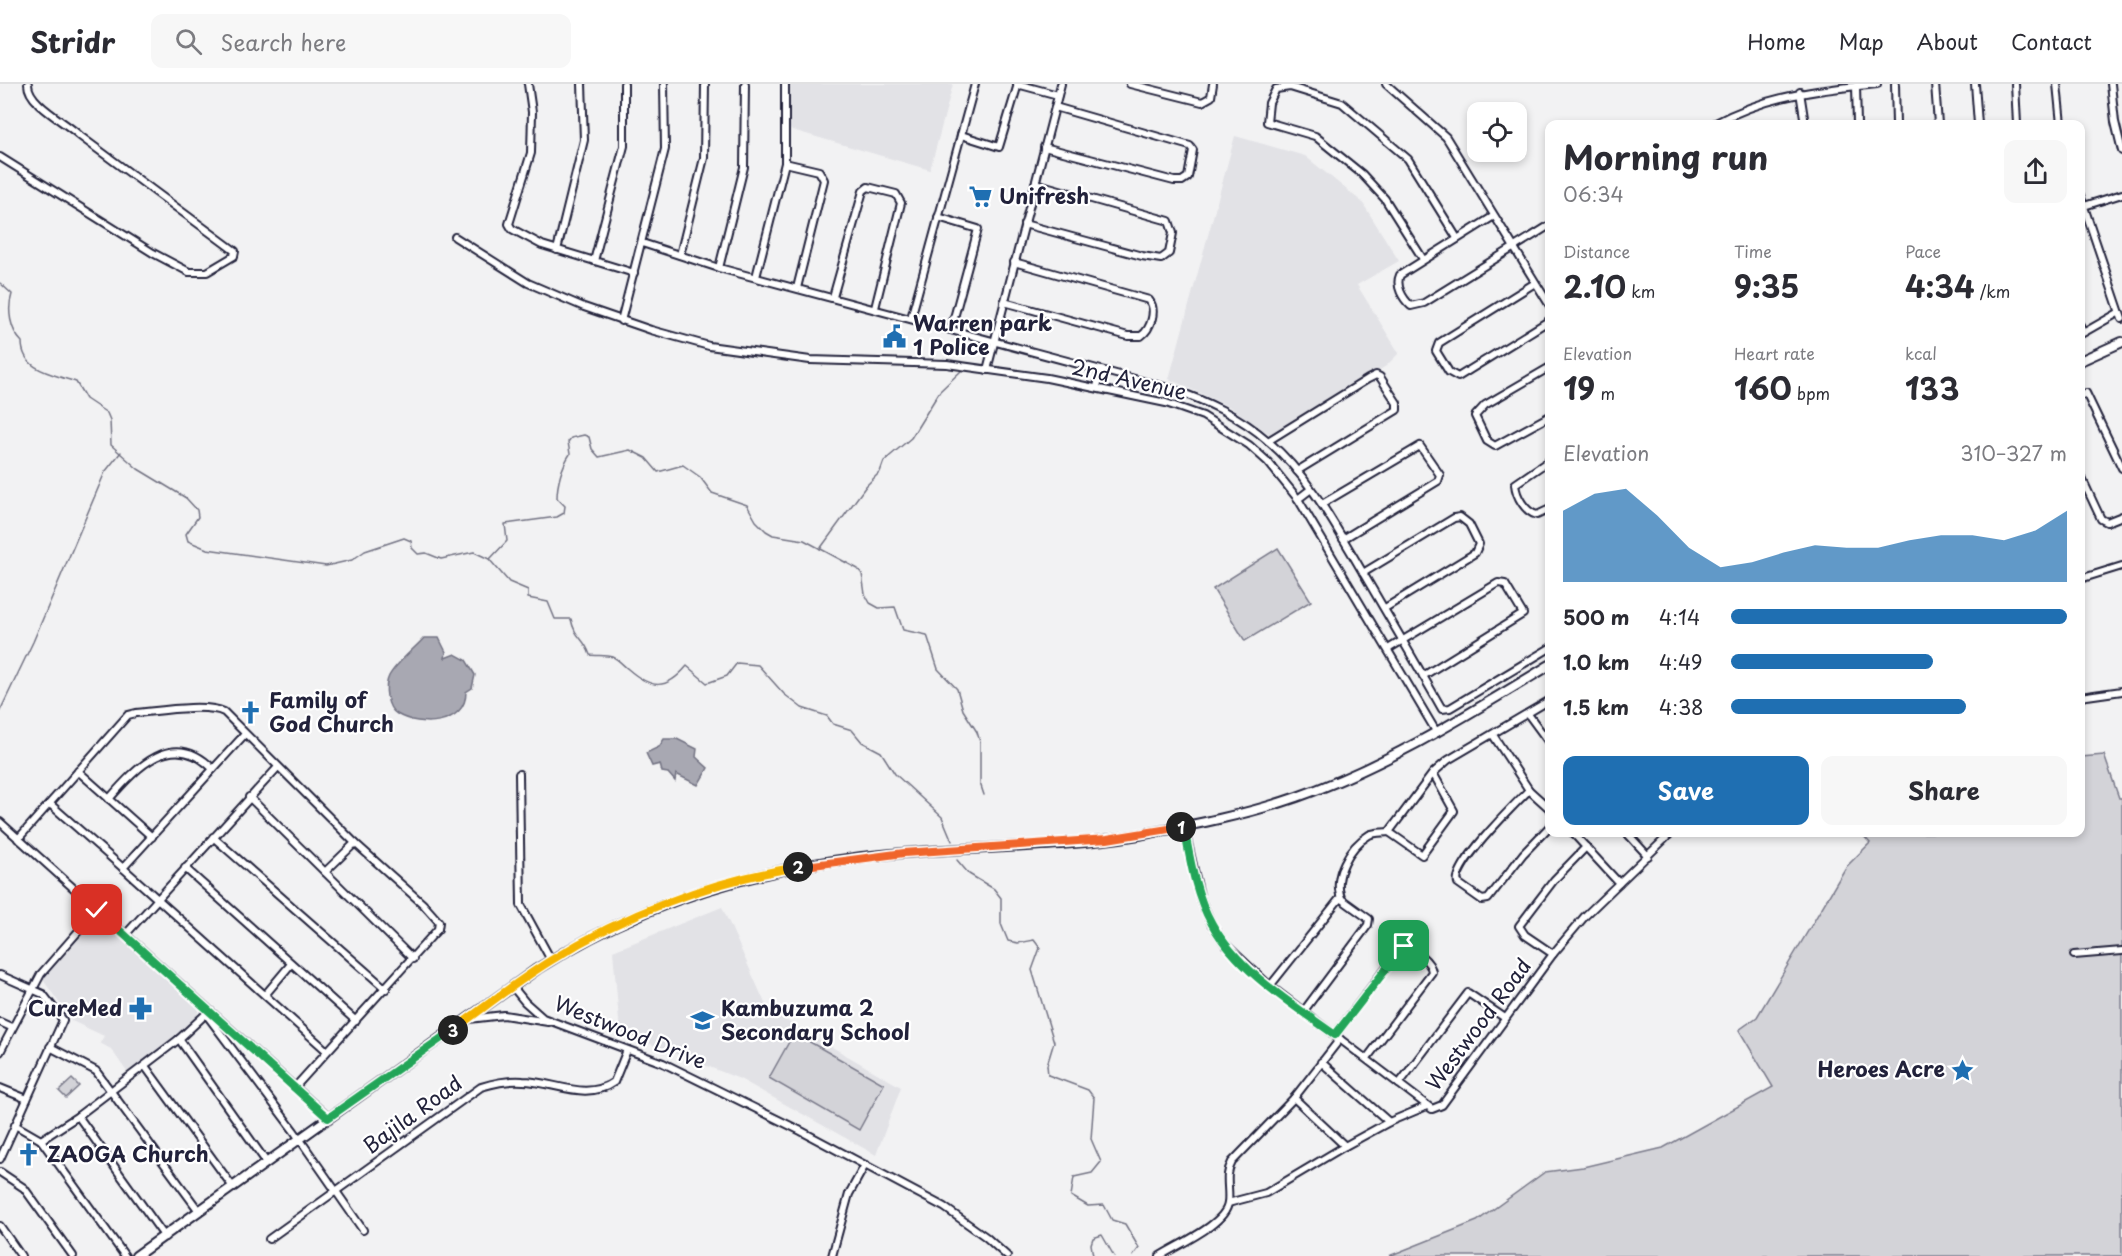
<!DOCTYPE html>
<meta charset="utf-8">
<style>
body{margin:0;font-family:"Playpen Sans",sans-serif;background:#f7f7f7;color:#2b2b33;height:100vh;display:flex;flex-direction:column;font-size:22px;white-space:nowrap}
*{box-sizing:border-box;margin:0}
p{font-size:20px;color:#7c7c81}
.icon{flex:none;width:33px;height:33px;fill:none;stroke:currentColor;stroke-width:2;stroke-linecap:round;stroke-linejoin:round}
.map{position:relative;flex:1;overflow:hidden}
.side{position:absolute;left:1545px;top:36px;width:540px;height:717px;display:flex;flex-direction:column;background:#fff;border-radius:12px;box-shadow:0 3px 9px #0003}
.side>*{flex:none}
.controls{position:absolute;left:1467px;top:18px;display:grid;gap:12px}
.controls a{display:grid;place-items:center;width:60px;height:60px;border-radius:12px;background:#fff;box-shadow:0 3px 9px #0003;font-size:30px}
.pin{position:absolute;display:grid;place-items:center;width:51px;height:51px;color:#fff;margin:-26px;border-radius:12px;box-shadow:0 3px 9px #0006}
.km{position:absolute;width:30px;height:30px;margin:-15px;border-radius:50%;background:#222;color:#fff;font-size:16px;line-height:30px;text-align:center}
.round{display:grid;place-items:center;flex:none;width:63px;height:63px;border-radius:12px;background:#f7f7f7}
.summary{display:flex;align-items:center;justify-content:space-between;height:102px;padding:0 18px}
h1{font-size:33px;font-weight:700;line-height:45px}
.figures{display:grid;grid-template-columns:repeat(3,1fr);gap:9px;height:102px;padding:6px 18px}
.figures div{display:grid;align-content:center}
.figures b{font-size:30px;font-weight:700}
.figures small{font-size:16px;font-weight:400}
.figures p{font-size:16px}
.chart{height:168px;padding:12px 18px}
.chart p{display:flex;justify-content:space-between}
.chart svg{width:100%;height:108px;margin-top:6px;fill:#1f6fb2;opacity:.7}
.cta{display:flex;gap:12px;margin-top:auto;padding:12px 18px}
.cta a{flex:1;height:69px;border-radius:12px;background:#1f6fb2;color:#fff;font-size:24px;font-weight:700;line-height:69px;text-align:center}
.cta a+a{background:#f7f7f7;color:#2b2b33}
ul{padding:0 18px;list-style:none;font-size:20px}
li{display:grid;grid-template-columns:96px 72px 1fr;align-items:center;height:45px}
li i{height:15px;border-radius:8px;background:#1f6fb2}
header{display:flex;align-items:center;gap:36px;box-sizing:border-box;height:84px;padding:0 30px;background:#fff;border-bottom:2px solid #e1e1e2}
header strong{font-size:28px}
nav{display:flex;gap:33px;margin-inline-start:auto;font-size:21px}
.search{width:420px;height:54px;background:#f7f7f7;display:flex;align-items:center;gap:15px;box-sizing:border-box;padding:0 21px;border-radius:12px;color:#7c7c81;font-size:22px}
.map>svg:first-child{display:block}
.built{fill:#e2e2e6}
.green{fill:#d3d3d8;stroke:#7a7a8a;stroke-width:1.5}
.water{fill:#a8a8b2;stroke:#727282;stroke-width:1.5}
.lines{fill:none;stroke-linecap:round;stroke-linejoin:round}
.stream{stroke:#727282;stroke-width:1.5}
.minor-casing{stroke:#22223b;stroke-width:10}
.tertiary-casing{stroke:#22223b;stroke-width:12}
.minor{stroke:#fff;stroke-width:6}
.tertiary{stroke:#fff;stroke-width:8}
.split-1-casing{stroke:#fff;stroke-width:12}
.split-2-casing{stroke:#fff;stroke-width:12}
.split-3-casing{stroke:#fff;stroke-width:12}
.split-4-casing{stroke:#fff;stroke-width:12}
.split-1{stroke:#22a559;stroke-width:8}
.split-2{stroke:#f0652b;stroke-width:8}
.split-3{stroke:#f5b400;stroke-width:8}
.split-4{stroke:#22a559;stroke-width:8}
.labels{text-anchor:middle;stroke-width:4.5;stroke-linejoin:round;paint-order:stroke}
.poi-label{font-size:21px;font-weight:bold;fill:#22223b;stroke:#fff;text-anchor:start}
.street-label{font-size:21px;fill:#22223b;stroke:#fff}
</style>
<header>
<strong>Stridr</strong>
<div class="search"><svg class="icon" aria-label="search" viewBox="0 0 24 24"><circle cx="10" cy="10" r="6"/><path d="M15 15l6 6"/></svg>Search here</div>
<nav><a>Home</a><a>Map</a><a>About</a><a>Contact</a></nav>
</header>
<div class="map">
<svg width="2122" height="1172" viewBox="0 0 2122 1172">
<rect width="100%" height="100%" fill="#f2f2f3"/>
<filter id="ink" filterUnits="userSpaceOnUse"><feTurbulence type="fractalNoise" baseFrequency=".0167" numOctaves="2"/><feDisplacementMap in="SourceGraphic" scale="12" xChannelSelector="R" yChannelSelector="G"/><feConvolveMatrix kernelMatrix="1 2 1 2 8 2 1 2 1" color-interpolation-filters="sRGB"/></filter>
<g filter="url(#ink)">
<g class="built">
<path d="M 790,0 L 953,0 L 930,86 L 789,45 Z"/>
<path d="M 1235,52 L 1305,72 L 1362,118 L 1399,177 L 1357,201 L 1399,269 L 1386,282 L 1272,352 L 1230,323 L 1169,295 Z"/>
<path d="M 722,823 L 768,926 L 901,1003 L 876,1071 L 740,995 L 620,948 L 613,867 Z"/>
<path d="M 100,830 L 199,924 L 196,935 L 179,951 L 127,988 L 111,965 L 100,959 L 104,952 L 72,937 L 41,893 Z"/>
</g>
<g class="green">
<path d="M 1278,464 L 1311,517 L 1245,557 L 1213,505 Z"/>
<path d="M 2104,671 L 2119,714 L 2122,714 L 2122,1172 L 1389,1172 L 1477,1137 L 1545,1088 L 1583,1083 L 1663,1064 L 1773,1003 L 1739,946 L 1757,933 L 1846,783 L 1870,759 L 1861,749 L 2080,748 L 2081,673 Z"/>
<path d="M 794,949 L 884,1000 L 859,1046 L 769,994 Z"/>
<path d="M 72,995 L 79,1002 L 66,1014 L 59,1007 Z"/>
</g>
<g class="water">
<path d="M 424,554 L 439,554 L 446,568 L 445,574 L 455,570 L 466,576 L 475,591 L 472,604 L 466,608 C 466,641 420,644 397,630 C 386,624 384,602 389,592 C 397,578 413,566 424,554 Z"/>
<path d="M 664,655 L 677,655 L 697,665 L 696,673 L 708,684 L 698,701 L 676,690 L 675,697 L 668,689 L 662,688 L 660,680 L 652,682 L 646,669 L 659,663 Z"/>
</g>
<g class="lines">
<g class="stream">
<path d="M 0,199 L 12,210 C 7,226 10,246 22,258 C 22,287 54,290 76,298 L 86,315 L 107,329 L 110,336 L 111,361 L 138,385 L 186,414 L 197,426 L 198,433 L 186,450 L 188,457 L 207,465 L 326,482 L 352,476 L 365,467 L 404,454 L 411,457 L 412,464 L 418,470 L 426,469 L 441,475 L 474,468 L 489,475 L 509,498 L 528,506 L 528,514 L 548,518 L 555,535 L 571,535 C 575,555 584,553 590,571 C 597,572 607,571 613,573 C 618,575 624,582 628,585 C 651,605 666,607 687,582 L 707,599 L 727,592 L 737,579 L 758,581 L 784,610 L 802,624 L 827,632 L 833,640 L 852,646 L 862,658 L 881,668 L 895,690 L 942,733 L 952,757"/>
<path d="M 820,465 L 866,402 L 880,388 L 884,377 L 911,354 L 940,307 L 961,287"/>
<path d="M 490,475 L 507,457 L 505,440 L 557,433 L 564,429 L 565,422 L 557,414 C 557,400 562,382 570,370 L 568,358 L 571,354 L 584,351 L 589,353 L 592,365 L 599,373 L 630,366 L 646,374 L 658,388 L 683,381 L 700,393 L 712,409 L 747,421 L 756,437 L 766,447 L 773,451 L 804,456 L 858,485 L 862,490 L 865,510 L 870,519 L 879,524 L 895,523 L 903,546 L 927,551 L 938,585 L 957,605 L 963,626 L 977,648 L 980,658 L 980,699 L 984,711"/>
<path d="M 0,627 L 33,558 L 105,388 L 121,368"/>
<path d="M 957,776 L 969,790 L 994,805 L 1001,814 L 1001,840 L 1008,857 L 1018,859 L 1034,856 L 1040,864 L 1032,886 L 1054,958 L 1047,981 L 1048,991 L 1088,1006 L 1094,1014 L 1091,1055 L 1101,1078 L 1092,1089 L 1074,1093 L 1071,1112 L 1088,1122 L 1104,1121 L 1112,1136 L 1125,1140 L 1139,1164 L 1133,1172"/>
<path d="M 1093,1172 L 1091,1160 L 1093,1154 L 1102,1151 L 1114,1172"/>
</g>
<defs>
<g id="minor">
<path d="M 528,0 L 532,28 L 531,69 L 509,140 L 512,145 L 542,161 L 634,189"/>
<path d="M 1017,0 L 1058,11"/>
<path d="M 1130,0 L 1202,18 L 1211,13 L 1213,0"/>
<path d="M 1386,0 L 1446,53 L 1550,222"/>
<path d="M 1895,0 L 1896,40"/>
<path d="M 1935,0 L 1938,40"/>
<path d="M 1975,0 L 1978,40"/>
<path d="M 2015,0 L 2017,40"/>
<path d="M 2057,0 L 2061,40"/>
<path d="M 2111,0 L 2115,38 L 2122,67"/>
<path d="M 1856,2 L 1857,40"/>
<path d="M 1800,8 L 1805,40"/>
<path d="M 1714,40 C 1768,11 1816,6 1877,0"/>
<path d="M 961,51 L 999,63 L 1018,0"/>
<path d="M 1044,63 L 1174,97 L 1182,97 L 1188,93 L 1193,66 L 1190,62 L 1055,23"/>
<path d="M 0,73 L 153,169 L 189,188 L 207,188 L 234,172 L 235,167 L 80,52 C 66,38 28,20 28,0"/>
<path d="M 785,79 L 819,87 L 824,96 L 797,204"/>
<path d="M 2080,111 L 2122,235"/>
<path d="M 2084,122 L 2122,110"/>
<path d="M 1494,132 L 1400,191 C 1395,202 1403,215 1411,222 L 1424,219 L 1550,141"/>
<path d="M 938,133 L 978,145 L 951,245"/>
<path d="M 1024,140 L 1142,172 L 1161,175 L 1169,169 L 1173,149 L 1169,137 L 1035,99"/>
<path d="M 455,153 L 528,199 L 584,223 L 651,246 L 709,262 L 810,276 L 947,280 L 1047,294 L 1166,319 L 1203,332 L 1249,361 L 1268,378 L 1298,415 L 1437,649"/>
<path d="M 642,159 L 719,184 L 1172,305 C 1206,317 1240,332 1268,357 C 1308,391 1333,438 1359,482 C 1387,530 1415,577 1442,625 L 1450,624 L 1550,564"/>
<path d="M 557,166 L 584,56 L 582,0"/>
<path d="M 680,171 L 704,74 L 705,0"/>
<path d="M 1423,175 L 1385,115 L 1362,90 L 1315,52 L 1267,38 L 1269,19 L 1276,5 L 1290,3 L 1342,19 L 1408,75 L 1457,154"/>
<path d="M 594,177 L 624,62 L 624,0"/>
<path d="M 719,184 L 744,83 L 745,0"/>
<path d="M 756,193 L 785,79 L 785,0"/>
<path d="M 1535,199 L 1439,259 L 1436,267 L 1449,288 L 1458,293 L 1550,236"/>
<path d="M 833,213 L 863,107 L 868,103 L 896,110 L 901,119 L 875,224"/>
<path d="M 1004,218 L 1128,252 L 1141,252 C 1151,245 1157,226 1149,216 L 1014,178"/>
<path d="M 911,234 L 975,0"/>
<path d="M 621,237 L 665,65 L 664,0"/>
<path d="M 2080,241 L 2083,249 L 2118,229"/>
<path d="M 1550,283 L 1485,321 L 1475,332 L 1487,357 L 1495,362 L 1550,332"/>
<path d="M 987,286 L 1061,0"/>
<path d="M 1097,303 L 1101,287"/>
<path d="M 2080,312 L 2086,309 L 2122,384"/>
<path d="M 1268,357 L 1368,295 L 1376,291 L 1380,293 L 1397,319 L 1397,326 L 1297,387"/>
<path d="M 1550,376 L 1515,400 C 1516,412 1525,428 1537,431 L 1550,425"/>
<path d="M 2080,390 L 2101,435 L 2107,438 L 2122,432"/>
<path d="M 1298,415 L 1311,405"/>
<path d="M 1322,420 L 1420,362 L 1440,391 L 1438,397 L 1343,455"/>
<path d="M 1363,489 L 1454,434 L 1460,433 L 1469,440 L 1479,460 L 1475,469 L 1385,524"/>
<path d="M 2080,495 L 2122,482"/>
<path d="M 1388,565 L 1498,499 L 1505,500 L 1523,530 L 1423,592"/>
<path d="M 2080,613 L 2122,607"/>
<path d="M 1528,630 L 1550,660"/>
<path d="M 245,650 L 123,784 L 327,967"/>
<path d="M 1493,651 L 1529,706 L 1550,725"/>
<path d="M 78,687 L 152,753"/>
<path d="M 1433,689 L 1454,727 L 1422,771 L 1389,748 L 1433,689 L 1448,676 L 1550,616"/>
<path d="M 519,690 L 521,821 L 551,876"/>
<path d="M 1529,706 C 1515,720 1451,783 1458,799 L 1482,816 L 1488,815 L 1523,770 L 1550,742"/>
<path d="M 249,713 L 413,875"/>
<path d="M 109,715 C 137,683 173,644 213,685"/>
<path d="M 50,720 L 123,784"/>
<path d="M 0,738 L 328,1033"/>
<path d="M 1184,742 L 1201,816 L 1212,841 L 1225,860 L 1270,902 L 1432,1025 L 1442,1021 L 1553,870 L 1585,832 L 1672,748"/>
<path d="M 1572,748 L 1619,799"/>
<path d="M 1626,748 L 1648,772"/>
<path d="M 213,753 L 386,905"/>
<path d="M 18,755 L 128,631 L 136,629 C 158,627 206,619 224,628 L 355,759 L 423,820 L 439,838 L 438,845 L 296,1002"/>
<path d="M 185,784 L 356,937"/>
<path d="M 325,788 L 355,759"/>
<path d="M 1341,814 C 1333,792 1349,763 1369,751 C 1375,748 1383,749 1389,748"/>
<path d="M 126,850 L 278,683"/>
<path d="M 1553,870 L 1525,851 L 1519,842 L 1554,796 L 1586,763"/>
<path d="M 2074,871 L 2122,867"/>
<path d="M 0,891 L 43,910 L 63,936 L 0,1075"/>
<path d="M 512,902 L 525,918 L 543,934 L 663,979 L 801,1047 L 944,1123 L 986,1153 L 1007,1172"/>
<path d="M 1270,902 L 1340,814 L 1369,835 L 1368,841 L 1303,928"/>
<path d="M 265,911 L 291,880"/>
<path d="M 208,928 L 179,955 L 267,1079"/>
<path d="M 206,930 L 294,1047 L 363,1146"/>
<path d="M 469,935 L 504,931 L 548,938"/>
<path d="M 0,938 L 11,943"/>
<path d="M 1335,951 L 1400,865 L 1404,862 C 1414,865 1431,877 1432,888 L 1367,974"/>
<path d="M 50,963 L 96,987 L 199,1127"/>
<path d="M 0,968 L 41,890 L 97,826"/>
<path d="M 1321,978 L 1389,1038"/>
<path d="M 145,982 L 233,1103"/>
<path d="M 1399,1000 L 1468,909 L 1505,934"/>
<path d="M 0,1004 L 27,1015"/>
<path d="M 1294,1014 L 1345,1062"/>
<path d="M 78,1032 L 165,1153"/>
<path d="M 15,1041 L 41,1056 L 78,1032 L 179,955"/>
<path d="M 41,1056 L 125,1172"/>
<path d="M 0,1088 L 24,1104 L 73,1172"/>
<path d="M 1228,1119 L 1266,1109 L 1345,1062 L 1389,1038 L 1427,1022"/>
<path d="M 0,1142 L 21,1172"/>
<path d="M 269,1155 L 481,1003 C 494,999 509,996 523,997 C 553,997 586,1018 614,998 L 627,966"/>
<path d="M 832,1172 L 849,1110 L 865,1081"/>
<path d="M 1160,1172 C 1177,1161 1226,1140 1228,1119 C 1230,1104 1224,1092 1232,1078 L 1294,1014 L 1340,955"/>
</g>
<g id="tertiary">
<path d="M 2080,277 L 2122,258"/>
<path d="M 136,1172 L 537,885 C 647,814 774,779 903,769 C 981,762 1062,764 1139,751 C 1192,741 1246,731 1297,713 C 1386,682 1469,630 1550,581"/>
</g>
</defs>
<use href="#minor" class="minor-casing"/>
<use href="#tertiary" class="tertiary-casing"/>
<use href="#minor" class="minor"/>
<use href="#tertiary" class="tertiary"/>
</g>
</g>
<g class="lines" filter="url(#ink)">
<defs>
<path id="split-1" d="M 1181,743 L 1184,742 C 1190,775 1195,810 1212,840 C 1238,887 1292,920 1335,951 L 1404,862"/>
<path id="split-2" d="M 798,783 L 904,769 L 1107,755 L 1181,743"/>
<path id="split-3" d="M 453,946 C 485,923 516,898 550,877 C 624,830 711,797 798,783"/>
<path id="split-4" d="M 97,826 L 328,1034 L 453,946"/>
</defs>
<use href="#split-1" class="split-1-casing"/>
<use href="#split-2" class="split-2-casing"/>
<use href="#split-3" class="split-3-casing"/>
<use href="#split-4" class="split-4-casing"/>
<use href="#split-1" class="split-1"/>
<use href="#split-2" class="split-2"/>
<use href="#split-3" class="split-3"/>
<use href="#split-4" class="split-4"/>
</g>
<defs>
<symbol id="supermarket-bare" viewBox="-9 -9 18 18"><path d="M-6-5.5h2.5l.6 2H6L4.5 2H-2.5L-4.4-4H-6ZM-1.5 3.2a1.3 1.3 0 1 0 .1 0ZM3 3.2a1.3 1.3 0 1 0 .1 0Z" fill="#1f6fb2" stroke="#fff" stroke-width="2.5" paint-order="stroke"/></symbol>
<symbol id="civic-bare" viewBox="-9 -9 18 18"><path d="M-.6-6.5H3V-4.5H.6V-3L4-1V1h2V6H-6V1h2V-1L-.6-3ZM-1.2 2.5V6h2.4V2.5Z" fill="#1f6fb2" stroke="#fff" stroke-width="2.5" paint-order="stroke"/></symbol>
<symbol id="church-bare" viewBox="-9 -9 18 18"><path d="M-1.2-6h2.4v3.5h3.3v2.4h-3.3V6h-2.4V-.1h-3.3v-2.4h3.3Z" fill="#1f6fb2" stroke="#fff" stroke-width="2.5" paint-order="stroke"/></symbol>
<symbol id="pharmacy-bare" viewBox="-9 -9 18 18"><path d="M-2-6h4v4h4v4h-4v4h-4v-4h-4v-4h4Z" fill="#1f6fb2" stroke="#fff" stroke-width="2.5" paint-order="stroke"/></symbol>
<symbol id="school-bare" viewBox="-9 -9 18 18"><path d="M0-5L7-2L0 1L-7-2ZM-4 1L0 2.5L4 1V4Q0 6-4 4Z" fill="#1f6fb2" stroke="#fff" stroke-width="2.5" paint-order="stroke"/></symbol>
<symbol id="sight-bare" viewBox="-9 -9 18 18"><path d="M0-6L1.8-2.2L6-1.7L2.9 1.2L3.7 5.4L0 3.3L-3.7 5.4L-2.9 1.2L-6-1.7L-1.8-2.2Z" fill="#1f6fb2" stroke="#fff" stroke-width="2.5" paint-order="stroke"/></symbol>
</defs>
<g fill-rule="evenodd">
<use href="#supermarket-bare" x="964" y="96" width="33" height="33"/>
<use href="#civic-bare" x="878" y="236" width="33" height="33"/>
<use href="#church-bare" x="234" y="612" width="33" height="33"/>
<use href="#pharmacy-bare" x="124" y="908" width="33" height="33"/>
<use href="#school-bare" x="686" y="920" width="33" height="33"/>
<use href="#sight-bare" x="1946" y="970" width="33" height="33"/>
<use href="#church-bare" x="12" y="1054" width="33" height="33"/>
</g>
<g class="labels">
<g class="poi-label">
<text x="999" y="120">Unifresh</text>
<text x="913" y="247">Warren park<tspan x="913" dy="24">1 Police</tspan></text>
<text x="269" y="624">Family of<tspan x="269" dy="24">God Church</tspan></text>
<text x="122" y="932" text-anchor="end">CureMed</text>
<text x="721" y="932">Kambuzuma 2<tspan x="721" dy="24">Secondary School</tspan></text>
<text x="1945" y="993" text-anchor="end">Heroes Acre</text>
<text x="47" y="1078">ZAOGA Church</text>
</g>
<g class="street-label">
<text transform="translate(1129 296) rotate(13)" y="7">2nd Avenue</text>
<text transform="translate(1479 941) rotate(-53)" y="7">Westwood Road</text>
<text transform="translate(630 949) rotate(22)" y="7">Westwood Drive</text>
<text transform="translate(413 1031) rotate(-36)" y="7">Bajila Road</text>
</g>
</g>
</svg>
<div class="controls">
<a><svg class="icon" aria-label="locate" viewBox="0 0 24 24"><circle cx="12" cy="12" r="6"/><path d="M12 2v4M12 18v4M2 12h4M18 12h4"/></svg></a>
</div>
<div class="pin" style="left:1404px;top:862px;background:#1e9e55"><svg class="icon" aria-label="arrive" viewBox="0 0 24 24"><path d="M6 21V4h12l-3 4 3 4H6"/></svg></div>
<div class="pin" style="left:97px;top:826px;background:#d93025"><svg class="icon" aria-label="check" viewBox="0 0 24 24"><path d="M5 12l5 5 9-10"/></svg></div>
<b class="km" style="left:1181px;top:743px">1</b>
<b class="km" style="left:798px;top:783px">2</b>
<b class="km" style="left:453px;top:946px">3</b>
<section class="side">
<div class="summary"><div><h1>Morning run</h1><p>06:34</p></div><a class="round"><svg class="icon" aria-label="share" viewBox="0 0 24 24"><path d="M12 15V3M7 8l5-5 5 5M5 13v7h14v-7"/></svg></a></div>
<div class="figures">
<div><p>Distance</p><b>2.10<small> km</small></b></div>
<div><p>Time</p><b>9:35</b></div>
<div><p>Pace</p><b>4:34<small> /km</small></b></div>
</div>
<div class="figures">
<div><p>Elevation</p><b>19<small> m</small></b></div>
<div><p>Heart rate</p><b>160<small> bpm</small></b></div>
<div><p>kcal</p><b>133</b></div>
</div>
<div class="chart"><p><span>Elevation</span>310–327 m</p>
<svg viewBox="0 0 160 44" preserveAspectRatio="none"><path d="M0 44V15L10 8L20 6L30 17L40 30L50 38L60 36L70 32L80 29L90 30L100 30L110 27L120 25L130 25L140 27L150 23L160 15V44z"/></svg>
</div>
<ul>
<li><b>500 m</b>4:14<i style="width:100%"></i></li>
<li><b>1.0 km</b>4:49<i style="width:60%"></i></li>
<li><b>1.5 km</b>4:38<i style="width:70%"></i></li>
</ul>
<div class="cta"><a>Save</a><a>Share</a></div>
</section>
</div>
